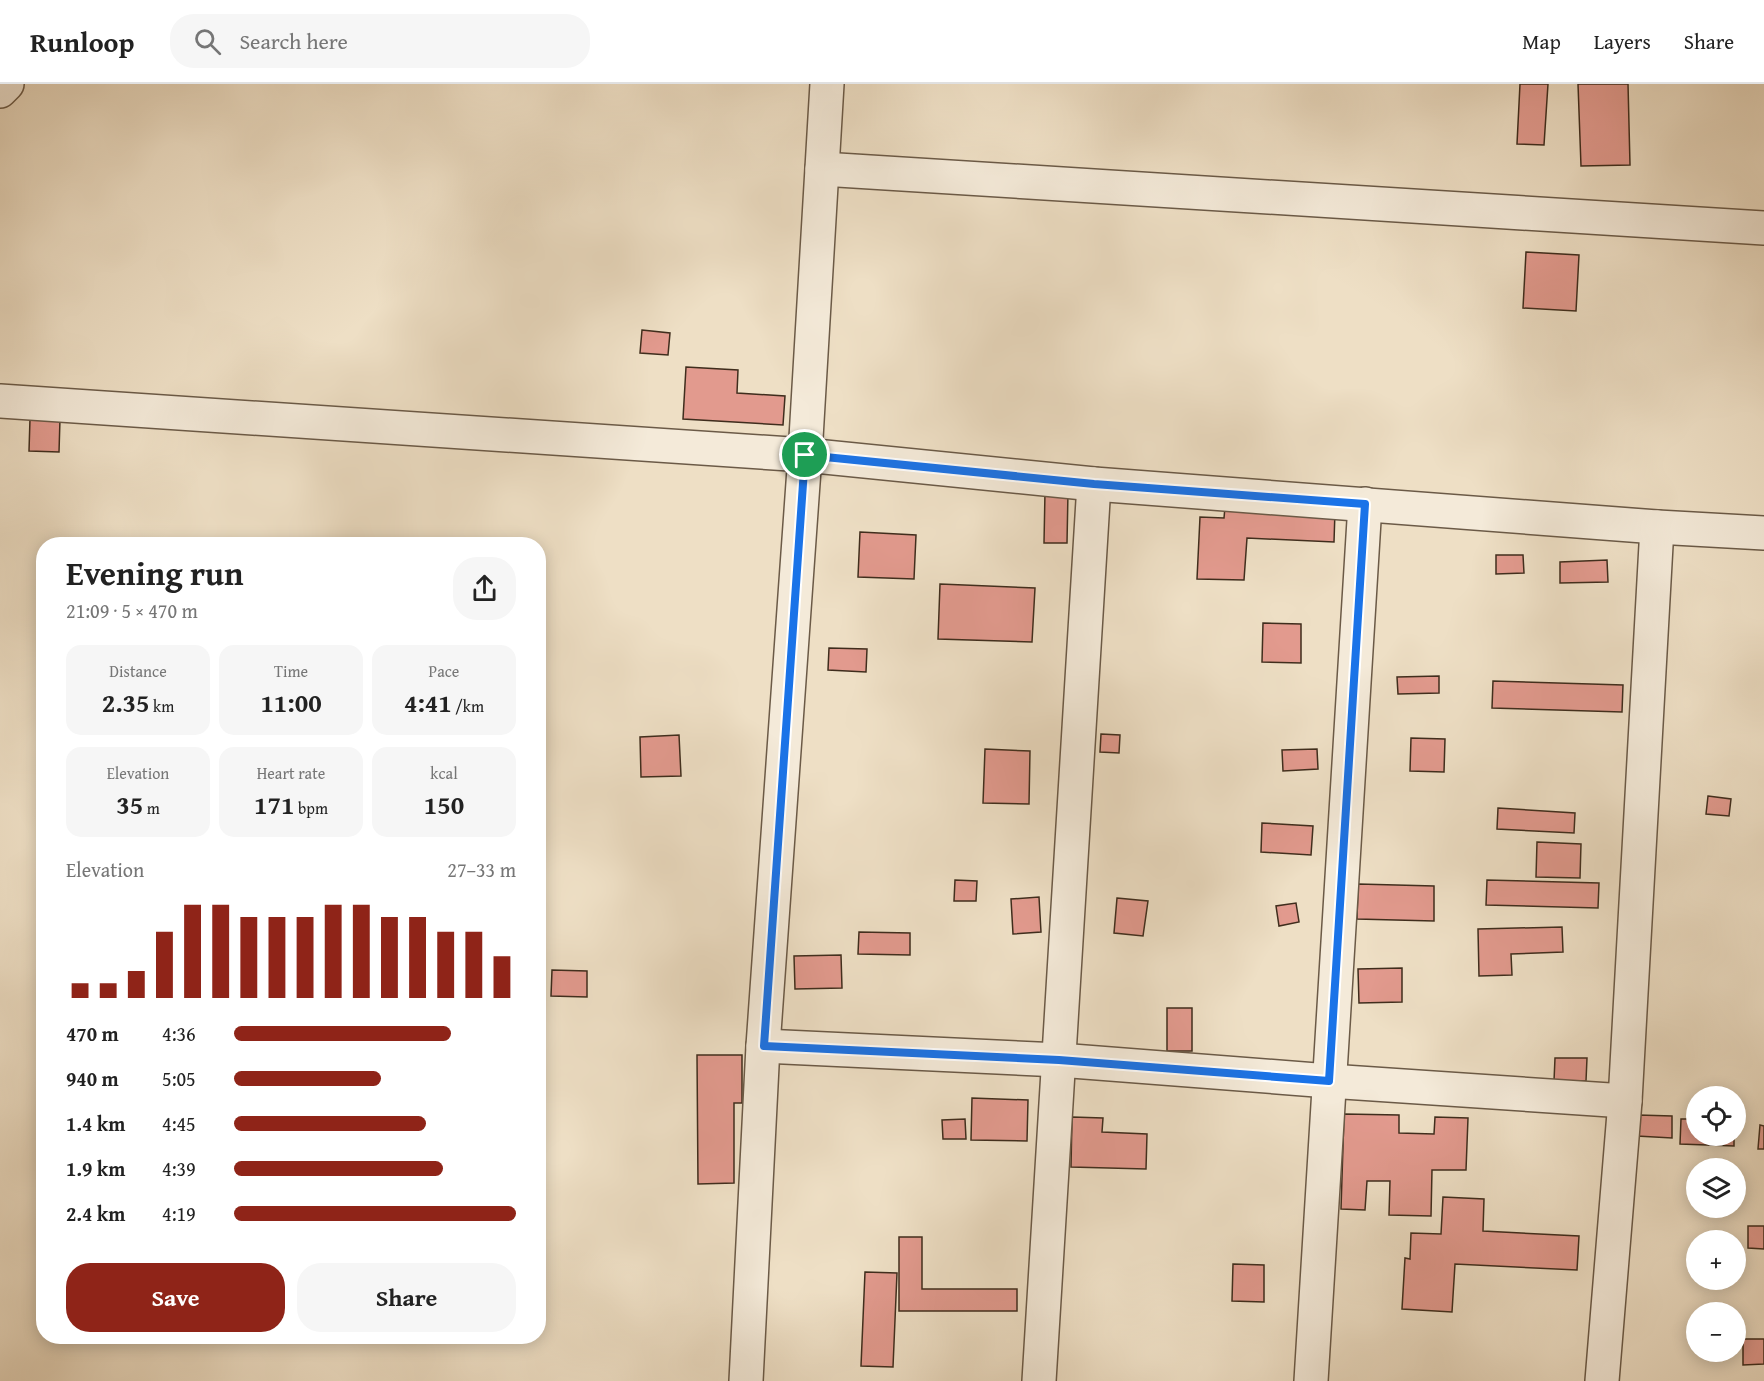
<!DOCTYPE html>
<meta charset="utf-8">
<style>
body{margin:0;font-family:"Gentium Book Plus",serif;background:#f6f6f6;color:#222;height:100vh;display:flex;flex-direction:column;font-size:22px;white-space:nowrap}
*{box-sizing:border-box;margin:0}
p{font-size:20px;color:#767676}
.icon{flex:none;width:33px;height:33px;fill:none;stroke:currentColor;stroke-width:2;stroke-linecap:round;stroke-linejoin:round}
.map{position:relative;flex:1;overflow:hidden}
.panel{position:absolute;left:36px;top:453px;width:510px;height:807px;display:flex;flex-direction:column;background:#fff;border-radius:24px;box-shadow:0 3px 15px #0003}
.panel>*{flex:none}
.controls{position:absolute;left:1686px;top:1002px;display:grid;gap:12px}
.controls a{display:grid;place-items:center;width:60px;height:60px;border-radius:50%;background:#fff;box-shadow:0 3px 15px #0003;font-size:30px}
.pin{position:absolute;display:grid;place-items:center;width:51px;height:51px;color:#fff;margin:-26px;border:3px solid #fff;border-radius:50%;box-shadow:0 2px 6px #0007}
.round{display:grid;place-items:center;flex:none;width:63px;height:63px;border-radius:24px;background:#f6f6f6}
.headline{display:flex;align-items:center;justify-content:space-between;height:102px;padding:0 30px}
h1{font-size:33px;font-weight:700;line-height:45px}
.stats{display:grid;grid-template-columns:repeat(3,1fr);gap:9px;height:102px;padding:6px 30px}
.stats div{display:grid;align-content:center;border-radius:15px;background:#f6f6f6;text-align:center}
.stats b{font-size:26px;font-weight:700}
.stats small{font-size:16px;font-weight:400}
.stats p{font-size:16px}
.chart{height:168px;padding:12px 30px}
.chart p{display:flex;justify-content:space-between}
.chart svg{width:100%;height:108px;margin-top:6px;stroke:#8f2418;stroke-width:6}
.button{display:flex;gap:12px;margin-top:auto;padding:12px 30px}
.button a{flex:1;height:69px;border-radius:24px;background:#8f2418;color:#fff;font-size:24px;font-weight:700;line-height:69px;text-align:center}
.button a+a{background:#f6f6f6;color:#222}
ul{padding:0 30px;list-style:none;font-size:20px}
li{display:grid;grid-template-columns:96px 72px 1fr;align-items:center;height:45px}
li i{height:15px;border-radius:8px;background:#8f2418}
header{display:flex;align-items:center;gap:36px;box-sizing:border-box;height:84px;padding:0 30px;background:#fff;border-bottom:2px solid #e0e0e0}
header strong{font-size:28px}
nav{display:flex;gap:33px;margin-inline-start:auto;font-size:21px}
.search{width:420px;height:54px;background:#f6f6f6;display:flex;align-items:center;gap:15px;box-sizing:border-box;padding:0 21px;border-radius:24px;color:#767676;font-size:22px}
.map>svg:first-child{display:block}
.building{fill:#e29a8e;stroke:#3f2d1d;stroke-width:1.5}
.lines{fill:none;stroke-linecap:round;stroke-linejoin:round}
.street-casing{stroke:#6b5a47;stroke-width:36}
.street{stroke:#f4ead9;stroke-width:33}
.route-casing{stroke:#fff;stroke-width:12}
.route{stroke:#1a73e8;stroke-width:8}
</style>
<header>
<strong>Runloop</strong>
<div class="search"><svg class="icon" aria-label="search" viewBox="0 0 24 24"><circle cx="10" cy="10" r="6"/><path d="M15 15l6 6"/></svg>Search here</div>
<nav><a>Map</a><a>Layers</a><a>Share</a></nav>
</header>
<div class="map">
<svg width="1764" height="1297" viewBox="0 0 1764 1297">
<rect width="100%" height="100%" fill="#eedfc5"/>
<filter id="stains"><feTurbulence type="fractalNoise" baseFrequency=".00333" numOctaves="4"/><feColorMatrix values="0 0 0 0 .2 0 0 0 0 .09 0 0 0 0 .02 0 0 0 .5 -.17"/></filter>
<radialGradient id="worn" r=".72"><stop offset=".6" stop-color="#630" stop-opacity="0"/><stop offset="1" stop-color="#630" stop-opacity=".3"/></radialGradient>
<g class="building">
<path d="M 1520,0 L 1548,0 L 1544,61 L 1517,60 Z"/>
<path d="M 1578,0 L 1628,0 L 1630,81 L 1581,82 Z"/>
<path d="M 1526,168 L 1579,171 L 1576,227 L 1523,224 Z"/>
<path d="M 642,246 L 670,249 L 668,271 L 640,269 Z"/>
<path d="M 686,283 L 738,286 L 737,309 L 785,312 L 783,341 L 683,335 Z"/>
<path d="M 30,335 L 60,335 L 59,368 L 29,367 Z"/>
<path d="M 1045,408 L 1068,408 L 1067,459 L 1044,459 Z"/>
<path d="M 1225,423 L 1335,427 L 1334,458 L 1247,454 L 1244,496 L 1197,495 L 1200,433 L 1224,434 Z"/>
<path d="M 860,448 L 916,451 L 914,495 L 858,493 Z"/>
<path d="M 1496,471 L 1523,471 L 1524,489 L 1496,490 Z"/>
<path d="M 1607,476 L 1608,498 L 1560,499 L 1560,478 Z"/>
<path d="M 940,500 L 1035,504 L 1032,558 L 938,555 Z"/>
<path d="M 1263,539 L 1301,540 L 1301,579 L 1262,578 Z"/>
<path d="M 829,564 L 867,565 L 866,588 L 828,586 Z"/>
<path d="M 1439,592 L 1439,609 L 1398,610 L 1397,593 Z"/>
<path d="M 1493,597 L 1623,601 L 1622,628 L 1492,624 Z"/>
<path d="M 1101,650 L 1120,651 L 1119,669 L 1100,668 Z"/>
<path d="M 679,651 L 681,692 L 641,693 L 640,653 Z"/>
<path d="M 1411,654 L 1445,655 L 1444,688 L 1410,687 Z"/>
<path d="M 985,665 L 1030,667 L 1029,720 L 983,719 Z"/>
<path d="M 1317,665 L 1318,685 L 1283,687 L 1282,666 Z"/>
<path d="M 1708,712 L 1731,715 L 1729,732 L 1706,730 Z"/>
<path d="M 1498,724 L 1575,729 L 1574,749 L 1497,745 Z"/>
<path d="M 1262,739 L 1313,742 L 1311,771 L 1261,768 Z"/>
<path d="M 1537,758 L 1581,760 L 1580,794 L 1536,793 Z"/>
<path d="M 955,796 L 977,797 L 976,817 L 954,817 Z"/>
<path d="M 1487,796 L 1599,799 L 1598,824 L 1486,821 Z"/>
<path d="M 1358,800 L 1434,802 L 1434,837 L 1357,835 Z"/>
<path d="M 1039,813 L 1041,848 L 1013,850 L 1011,815 Z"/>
<path d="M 1117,814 L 1148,817 L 1143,852 L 1114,849 Z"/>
<path d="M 1296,819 L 1299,838 L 1279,842 L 1276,822 Z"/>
<path d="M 1562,843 L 1563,868 L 1511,870 L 1512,891 L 1479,892 L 1478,845 Z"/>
<path d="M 859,848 L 910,849 L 910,871 L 858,870 Z"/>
<path d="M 841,871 L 842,904 L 795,905 L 794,872 Z"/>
<path d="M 1402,884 L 1402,918 L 1359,919 L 1358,885 Z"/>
<path d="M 552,886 L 587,887 L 587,913 L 551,912 Z"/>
<rect x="1167" y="924" width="25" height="43"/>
<path d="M 697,971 L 742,971 L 742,1019 L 734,1019 L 734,1099 L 698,1100 Z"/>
<path d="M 1555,974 L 1587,974 L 1586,997 L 1554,997 Z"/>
<path d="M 972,1014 L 1028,1016 L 1027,1057 L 971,1056 Z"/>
<path d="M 1344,1030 L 1399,1031 L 1399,1049 L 1434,1050 L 1435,1033 L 1468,1034 L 1466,1086 L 1432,1086 L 1431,1132 L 1389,1131 L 1390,1097 L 1367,1097 L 1365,1126 L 1341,1125 Z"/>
<path d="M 1638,1031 L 1672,1032 L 1672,1054 L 1637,1052 Z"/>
<path d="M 1072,1033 L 1103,1034 L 1102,1048 L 1147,1050 L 1146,1085 L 1071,1083 Z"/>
<path d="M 965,1035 L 966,1055 L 943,1055 L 942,1036 Z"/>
<path d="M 1681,1035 L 1696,1035 L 1696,1052 L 1734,1052 L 1734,1062 L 1680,1060 Z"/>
<path d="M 1760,1041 L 1764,1042 L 1764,1065 L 1758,1065 Z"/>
<path d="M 1443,1113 L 1484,1115 L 1483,1147 L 1579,1152 L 1577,1186 L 1455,1180 L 1452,1228 L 1402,1225 L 1405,1174 L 1410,1175 L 1411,1149 L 1441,1150 Z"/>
<path d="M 1748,1142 L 1764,1142 L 1764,1165 L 1748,1164 Z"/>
<path d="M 899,1153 L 922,1153 L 922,1205 L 1017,1205 L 1017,1227 L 899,1227 Z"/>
<path d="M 1233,1180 L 1264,1181 L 1264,1218 L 1232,1217 Z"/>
<path d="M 865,1188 L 897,1189 L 893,1283 L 861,1282 Z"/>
<path d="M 1743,1255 L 1764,1255 L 1764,1280 L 1743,1281 Z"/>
</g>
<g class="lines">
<defs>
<g id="street">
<path d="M 0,7 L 7,0"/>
<path d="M 822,85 L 1764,144"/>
<path d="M 0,317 L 805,371 L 1094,400 L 1657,443 L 1764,449"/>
<path d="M 763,962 L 1059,976 L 1329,997 L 1625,1017"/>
<path d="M 746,1297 L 763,962 L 805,371 L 827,0"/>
<path d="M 1039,1297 L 1094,400"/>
<path d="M 1311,1297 L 1365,420"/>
<path d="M 1602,1297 L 1625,1017 L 1657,443"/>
</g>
</defs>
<use href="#street" class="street-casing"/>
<use href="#street" class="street"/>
</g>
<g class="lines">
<defs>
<path id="route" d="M 805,371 L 1094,400 L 1365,420 L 1329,997 L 1059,976 L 764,962 Z"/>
</defs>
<use href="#route" class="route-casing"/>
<use href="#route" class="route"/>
</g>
<rect width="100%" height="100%" filter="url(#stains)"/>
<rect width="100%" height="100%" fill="url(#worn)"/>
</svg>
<div class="controls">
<a><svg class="icon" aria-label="locate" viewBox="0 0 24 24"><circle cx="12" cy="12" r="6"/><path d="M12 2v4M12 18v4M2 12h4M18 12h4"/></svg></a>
<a><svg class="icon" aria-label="layers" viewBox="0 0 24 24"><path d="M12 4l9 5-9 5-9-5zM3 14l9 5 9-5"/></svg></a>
<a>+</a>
<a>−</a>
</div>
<div class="pin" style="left:805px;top:371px;background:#1e9e55"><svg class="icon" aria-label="arrive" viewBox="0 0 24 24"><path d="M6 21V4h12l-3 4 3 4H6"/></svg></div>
<section class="panel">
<div class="headline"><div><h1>Evening run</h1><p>21:09 · 5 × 470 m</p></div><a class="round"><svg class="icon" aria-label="share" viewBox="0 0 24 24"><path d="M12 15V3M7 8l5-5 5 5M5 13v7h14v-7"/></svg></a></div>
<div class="stats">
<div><p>Distance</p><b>2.35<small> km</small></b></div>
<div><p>Time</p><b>11:00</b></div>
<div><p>Pace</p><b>4:41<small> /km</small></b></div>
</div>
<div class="stats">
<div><p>Elevation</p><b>35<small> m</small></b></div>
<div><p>Heart rate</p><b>171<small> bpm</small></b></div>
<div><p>kcal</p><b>150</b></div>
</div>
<div class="chart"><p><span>Elevation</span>27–33 m</p>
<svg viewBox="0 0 160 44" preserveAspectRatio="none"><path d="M5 44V38M15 44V38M25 44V33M35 44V17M45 44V6M55 44V6M65 44V11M75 44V11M85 44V11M95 44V6M105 44V6M115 44V11M125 44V11M135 44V17M145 44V17M155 44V27"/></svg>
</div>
<ul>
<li><b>470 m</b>4:36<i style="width:77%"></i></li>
<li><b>940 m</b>5:05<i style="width:52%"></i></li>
<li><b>1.4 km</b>4:45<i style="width:68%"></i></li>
<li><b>1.9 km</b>4:39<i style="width:74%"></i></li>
<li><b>2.4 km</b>4:19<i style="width:100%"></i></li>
</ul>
<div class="button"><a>Save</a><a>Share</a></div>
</section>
</div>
